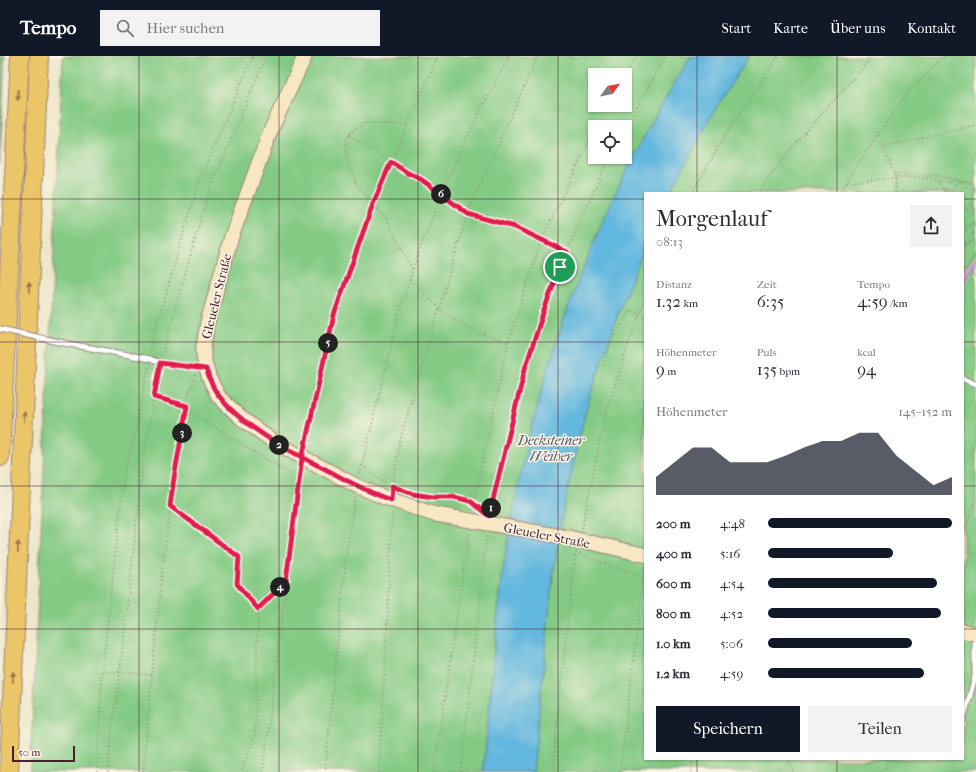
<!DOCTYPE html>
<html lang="de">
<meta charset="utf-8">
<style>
body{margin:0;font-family:"IM FELL French Canon",serif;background:#f2f2f3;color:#2b2b33;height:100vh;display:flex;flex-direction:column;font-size:15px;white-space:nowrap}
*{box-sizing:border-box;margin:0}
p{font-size:13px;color:#7c7c81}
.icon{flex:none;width:22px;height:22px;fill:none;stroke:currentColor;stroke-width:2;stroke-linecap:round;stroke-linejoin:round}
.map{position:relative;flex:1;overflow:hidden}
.sheet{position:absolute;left:644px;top:136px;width:320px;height:568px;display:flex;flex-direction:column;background:#fff;border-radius:0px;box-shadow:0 1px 3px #0004}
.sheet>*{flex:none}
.needle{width:26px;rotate:57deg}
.buttons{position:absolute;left:588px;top:12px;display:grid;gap:8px}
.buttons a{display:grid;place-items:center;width:44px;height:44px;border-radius:0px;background:#fff;box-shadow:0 1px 3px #0004;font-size:20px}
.scale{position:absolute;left:12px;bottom:10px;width:63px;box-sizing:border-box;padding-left:4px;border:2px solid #4a1f2b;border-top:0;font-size:11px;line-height:14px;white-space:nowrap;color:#4a1f2b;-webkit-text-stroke:3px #fcf5e5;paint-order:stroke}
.pin{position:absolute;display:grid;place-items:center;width:34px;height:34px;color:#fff;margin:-17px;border:2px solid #fff;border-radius:50%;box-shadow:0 1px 4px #0007}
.km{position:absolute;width:20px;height:20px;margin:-10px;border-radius:50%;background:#222;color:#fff;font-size:11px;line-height:20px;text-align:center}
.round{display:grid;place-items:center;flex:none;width:42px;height:42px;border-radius:0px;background:#f2f2f3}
.head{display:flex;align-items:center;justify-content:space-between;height:68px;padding:0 12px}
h1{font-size:22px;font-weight:600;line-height:30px}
.stats{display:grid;grid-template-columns:repeat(3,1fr);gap:6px;height:68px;padding:4px 12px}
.stats div{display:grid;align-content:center}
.stats b{font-size:17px;font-weight:600}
.stats small{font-size:11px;font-weight:400}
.stats p{font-size:11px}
.chart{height:112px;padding:8px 12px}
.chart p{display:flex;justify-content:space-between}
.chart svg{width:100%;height:72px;margin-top:4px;fill:#111827;opacity:.7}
.action{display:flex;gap:8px;margin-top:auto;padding:8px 12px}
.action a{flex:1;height:46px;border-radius:0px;background:#111827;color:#fff;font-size:16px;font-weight:600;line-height:46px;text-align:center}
.action a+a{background:#f2f2f3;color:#2b2b33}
ul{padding:0 12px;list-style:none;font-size:13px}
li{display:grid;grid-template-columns:64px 48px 1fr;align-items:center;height:30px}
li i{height:10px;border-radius:5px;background:#111827}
header{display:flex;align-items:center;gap:24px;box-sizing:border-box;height:56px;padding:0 20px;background:#111827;color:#fff}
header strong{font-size:19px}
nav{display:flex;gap:22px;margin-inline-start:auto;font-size:14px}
.search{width:280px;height:36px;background:#f2f2f3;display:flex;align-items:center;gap:10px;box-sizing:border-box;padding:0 14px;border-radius:0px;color:#7c7c81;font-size:15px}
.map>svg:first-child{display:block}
.forest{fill:url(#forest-firs);stroke:#5a664e}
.park{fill:#84ca84;stroke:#677458;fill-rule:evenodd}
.garden{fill:url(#garden-furrows);stroke:#677458}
.water{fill:#63b8df;stroke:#566c85}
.building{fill:#cc9cdb}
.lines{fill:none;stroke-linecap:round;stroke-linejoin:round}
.lane-casing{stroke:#9c827a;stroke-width:7}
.secondary-casing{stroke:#9c827a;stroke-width:16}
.highway-casing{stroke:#9c827a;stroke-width:20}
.path{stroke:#9c827a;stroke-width:1.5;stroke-dasharray:1 3;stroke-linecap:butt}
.lane{stroke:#fff;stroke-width:5}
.secondary{stroke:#f7e8c3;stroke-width:14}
.highway{stroke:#ebc669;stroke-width:18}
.lane-bridge-casing{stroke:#9c827a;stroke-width:7;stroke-linecap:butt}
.lane-bridge{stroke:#fff;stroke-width:5}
.oneway{fill:#9a724a}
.route-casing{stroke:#fff;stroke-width:8}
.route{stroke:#e11d48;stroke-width:5}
.grid{fill:none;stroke:#4a1f2b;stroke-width:1;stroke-opacity:0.55}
.labels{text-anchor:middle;stroke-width:3;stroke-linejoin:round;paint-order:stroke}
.street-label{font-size:13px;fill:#4a1f2b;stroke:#fcf5e5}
.water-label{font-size:14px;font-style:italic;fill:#53556a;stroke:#fcf5e5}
</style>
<header>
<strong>Tempo</strong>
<div class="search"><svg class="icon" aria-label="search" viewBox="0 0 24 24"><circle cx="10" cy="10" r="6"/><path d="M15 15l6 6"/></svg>Hier suchen</div>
<nav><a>Start</a><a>Karte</a><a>Über uns</a><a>Kontakt</a></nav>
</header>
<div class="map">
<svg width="976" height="716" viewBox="0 0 976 716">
<defs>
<pattern id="forest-firs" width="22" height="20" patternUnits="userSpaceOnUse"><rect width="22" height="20" fill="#6bae72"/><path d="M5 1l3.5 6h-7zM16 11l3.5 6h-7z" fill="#5a8d5e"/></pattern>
<pattern id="garden-furrows" width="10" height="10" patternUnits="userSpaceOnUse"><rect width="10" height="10" fill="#84ca84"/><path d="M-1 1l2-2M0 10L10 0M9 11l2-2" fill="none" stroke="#74ad72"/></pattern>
</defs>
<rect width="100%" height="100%" fill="#fcf5e5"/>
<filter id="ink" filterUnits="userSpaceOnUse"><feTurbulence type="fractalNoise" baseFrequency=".025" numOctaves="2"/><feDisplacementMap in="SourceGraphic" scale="8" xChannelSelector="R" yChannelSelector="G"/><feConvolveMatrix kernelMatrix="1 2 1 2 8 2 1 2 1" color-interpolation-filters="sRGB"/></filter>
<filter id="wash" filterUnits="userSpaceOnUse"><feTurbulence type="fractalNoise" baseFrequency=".012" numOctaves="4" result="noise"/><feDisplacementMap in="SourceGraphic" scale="16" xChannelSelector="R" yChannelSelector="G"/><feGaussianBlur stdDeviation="0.9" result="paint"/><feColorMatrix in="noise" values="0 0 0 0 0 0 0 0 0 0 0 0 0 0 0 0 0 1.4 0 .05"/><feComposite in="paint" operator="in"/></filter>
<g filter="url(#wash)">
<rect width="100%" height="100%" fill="#ede6c8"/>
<path class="forest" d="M 0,0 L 5,0 L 0,109 Z"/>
<path class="park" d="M 63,0 L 976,0 L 976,716 L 30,716 ZM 595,19 L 625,19 L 625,49 L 595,49 ZM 595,71 L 625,71 L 625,101 L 595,101 ZM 645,137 L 963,137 L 963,703 L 645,703 Z"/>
<path class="garden" d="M 897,117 L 976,129 L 976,182 L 973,182 L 963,188 L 963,137 L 898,137 L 899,125 Z"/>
<path class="water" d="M 691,0 L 749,0 L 714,55 L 670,137 L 645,137 L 645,190 L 620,252 L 588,347 L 579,382 L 562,461 L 553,518 L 533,716 L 483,716 C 492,631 496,544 512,460 C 542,296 602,141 691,0 Z"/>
<g id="blocks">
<path class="building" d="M 974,201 L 976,203 L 976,208 L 963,229 L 963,212 L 965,214 Z"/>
</g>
</g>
<g filter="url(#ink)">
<use href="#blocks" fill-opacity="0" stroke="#9c827a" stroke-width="1"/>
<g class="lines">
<defs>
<g id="lane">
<path d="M 64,287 L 150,303 L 160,307 L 205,313"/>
<path d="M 963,323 L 976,328"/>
<path d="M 963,664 L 975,621 L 975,579"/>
</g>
<g id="secondary">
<path d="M 305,0 L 270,76 L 231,182 L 207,268 L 203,293 L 204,303 L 209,322 L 219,341 L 241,362 L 274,386 L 357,430 L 383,441 L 433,458 L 571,482 L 645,499"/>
<path d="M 963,575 L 976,578"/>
</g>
<g id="highway">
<path d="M 0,401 L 20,0"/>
<path d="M 9,716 L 39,0"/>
</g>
</defs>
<use href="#lane" class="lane-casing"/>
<use href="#secondary" class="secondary-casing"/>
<use href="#highway" class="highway-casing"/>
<g class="path">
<path d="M 625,20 L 636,0"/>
<path d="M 407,69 L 364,67 L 351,76 L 345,86 L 347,104 L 356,128 L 386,162 L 412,213"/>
<path d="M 596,71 L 609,49"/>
<path d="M 625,72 L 666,0"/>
<path d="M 349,79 L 408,117 L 422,123 L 468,158 L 515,171 L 567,196"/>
<path d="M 878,79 L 896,122 L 896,137"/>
<path d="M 883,91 L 976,69"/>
<path d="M 938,125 L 946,137"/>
<path d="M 847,126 C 864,125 880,123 896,122 C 922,119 952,126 976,134"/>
<path d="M 692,137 L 724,81 L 779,0"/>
<path d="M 759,137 C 791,86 835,46 872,0"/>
<path d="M 839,137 L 878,78 L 910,34 L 944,0"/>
<path d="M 963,142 L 967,143 L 976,154"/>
<path d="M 963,152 L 975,154"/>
<path d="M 963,171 L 969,168 L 976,169"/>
<path d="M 410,224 L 442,255 L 475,275 L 508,287"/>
<path d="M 963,238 L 976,218"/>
<path d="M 150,296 L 150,292 L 199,125 L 253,0"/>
<path d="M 162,300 L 206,144 L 266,0"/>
<path d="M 603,309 L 611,286 L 630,254 L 645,261"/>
<path d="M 154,341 L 187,350"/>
<path d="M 186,353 L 252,395 L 286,415 L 299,419"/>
<path d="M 304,391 L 334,259 L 373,148 L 438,0"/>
<path d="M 362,409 L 377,422 L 393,430 L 413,438 L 433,441 L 454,441 L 470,445 L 483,455"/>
<path d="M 360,418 L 399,257 L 419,195 L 456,103 L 509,0"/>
<path d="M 392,433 L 400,384 L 468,155 L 538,0"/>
<path d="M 170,450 L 239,501 L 237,528 L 258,553 L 255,680 L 241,716"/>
<path d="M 472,454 L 508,287 L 541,185 L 595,73"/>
<path d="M 490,457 C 506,390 521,322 543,257 C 561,204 586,153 609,101"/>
<path d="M 582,472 L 605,359 L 639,257 L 645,243"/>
<path d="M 963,478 L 976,444"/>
<path d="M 963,493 L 976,498"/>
<path d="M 576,495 L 585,501 L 645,522"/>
<path d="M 258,553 L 286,525"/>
<path d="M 102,616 L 120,616 L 152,619"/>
<path d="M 963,618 L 968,620"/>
<path d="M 789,703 L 793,716"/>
<path d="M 97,716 L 102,616 L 124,418 L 137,368 L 149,309"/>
<path d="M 108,716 L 113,664 L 120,616 L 143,406 L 159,313"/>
<path d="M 143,716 L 161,523 L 174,422 L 189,338 L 196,318"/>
<path d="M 263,716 L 300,412"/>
<path d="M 325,716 L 346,500 L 355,441"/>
<path d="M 379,716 L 387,574 L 392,456"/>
<path d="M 434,716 L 469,476"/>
<path d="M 461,716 L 487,478"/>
<path d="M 553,716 L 558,651 L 576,495"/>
<path d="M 620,716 L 645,509"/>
<path d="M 691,716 L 693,703"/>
<path d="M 884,716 L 888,703"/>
</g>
<use href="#lane" class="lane"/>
<use href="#secondary" class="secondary"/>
<use href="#highway" class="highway"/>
<defs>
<path id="lane-bridge" d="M 0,273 L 64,287"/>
</defs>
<use href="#lane-bridge" class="lane-bridge-casing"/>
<use href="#lane-bridge" class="lane-bridge"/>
</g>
<defs><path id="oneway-solid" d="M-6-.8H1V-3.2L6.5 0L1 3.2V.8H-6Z"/></defs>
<g class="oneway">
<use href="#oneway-solid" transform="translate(18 39) rotate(93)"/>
<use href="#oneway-solid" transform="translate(29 231) rotate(-88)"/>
<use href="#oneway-solid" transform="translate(24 361) rotate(-88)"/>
<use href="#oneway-solid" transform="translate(18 491) rotate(-88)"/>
<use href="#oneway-solid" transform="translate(13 621) rotate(-88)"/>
</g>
</g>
<g class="lines" filter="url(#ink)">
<defs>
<path id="route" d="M 560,211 L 543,257 L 525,313 L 489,460 L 470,445 L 454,441 L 433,441 L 413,438 L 392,430 L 391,444 C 369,437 348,425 327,414 C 292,396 243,372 219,340 C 212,332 209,322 206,313 L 160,307 L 154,341 L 187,350 L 174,422 L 170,450 L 239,501 L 237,528 L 258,553 L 286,525 L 302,402 L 334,259 L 373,148 L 391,106 L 408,117 L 422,124 L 468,158 L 515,171 L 567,196 L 560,211"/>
</defs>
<use href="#route" class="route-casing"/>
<use href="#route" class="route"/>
</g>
<path class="grid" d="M 139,0 L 139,716M 279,0 L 279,716M 418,0 L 418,716M 558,0 L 558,716M 697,0 L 697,137M 837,0 L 837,137M 0,143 L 645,143M 963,143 L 976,143M 0,286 L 645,286M 963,286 L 976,286M 0,430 L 645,430M 963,430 L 976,430M 0,573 L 645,573M 963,573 L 976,573M 697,703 L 697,716M 837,703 L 837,716"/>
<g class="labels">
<g class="street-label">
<text transform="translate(216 240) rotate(-76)" y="5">Gleueler Straße</text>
<text transform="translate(547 479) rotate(11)" y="5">Gleueler Straße</text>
</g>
<g class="water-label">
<text x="551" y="389">Decksteiner<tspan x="551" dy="16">Weiher</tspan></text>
</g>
</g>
</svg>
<div class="buttons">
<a><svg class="needle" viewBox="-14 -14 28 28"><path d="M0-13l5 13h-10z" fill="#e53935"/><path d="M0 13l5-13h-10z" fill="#7c7c81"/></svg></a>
<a><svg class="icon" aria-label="locate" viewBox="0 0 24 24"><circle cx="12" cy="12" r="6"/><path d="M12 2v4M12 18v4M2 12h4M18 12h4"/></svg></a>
</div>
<div class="scale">50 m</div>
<div class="pin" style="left:560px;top:211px;background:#1e9e55"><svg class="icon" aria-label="arrive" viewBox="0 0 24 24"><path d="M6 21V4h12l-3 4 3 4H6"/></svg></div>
<b class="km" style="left:491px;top:452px">1</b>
<b class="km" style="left:279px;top:389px">2</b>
<b class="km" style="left:182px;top:377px">3</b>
<b class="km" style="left:280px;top:531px">4</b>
<b class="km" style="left:328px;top:287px">5</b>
<b class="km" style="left:441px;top:138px">6</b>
<section class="sheet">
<div class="head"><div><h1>Morgenlauf</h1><p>08:13</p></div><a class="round"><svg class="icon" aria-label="share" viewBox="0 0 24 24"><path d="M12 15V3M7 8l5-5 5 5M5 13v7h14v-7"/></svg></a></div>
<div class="stats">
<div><p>Distanz</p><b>1.32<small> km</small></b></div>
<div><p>Zeit</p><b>6:35</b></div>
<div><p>Tempo</p><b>4:59<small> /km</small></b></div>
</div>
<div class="stats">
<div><p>Höhenmeter</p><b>9<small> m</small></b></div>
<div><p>Puls</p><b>135<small> bpm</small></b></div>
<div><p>kcal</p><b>94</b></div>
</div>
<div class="chart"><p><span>Höhenmeter</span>145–152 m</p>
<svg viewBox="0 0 160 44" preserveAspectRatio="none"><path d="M0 44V33L10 24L20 15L30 15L40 24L50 24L60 24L70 20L80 15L90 11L100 11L110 6L120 6L130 20L140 29L150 38L160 33V44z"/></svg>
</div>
<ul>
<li><b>200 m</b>4:48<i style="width:100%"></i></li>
<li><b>400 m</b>5:16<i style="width:68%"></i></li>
<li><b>600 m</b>4:54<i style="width:92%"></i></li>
<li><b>800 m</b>4:52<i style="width:94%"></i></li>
<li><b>1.0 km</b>5:06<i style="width:78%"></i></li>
<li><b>1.2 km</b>4:59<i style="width:85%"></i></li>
</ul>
<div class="action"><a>Speichern</a><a>Teilen</a></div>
</section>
</div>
